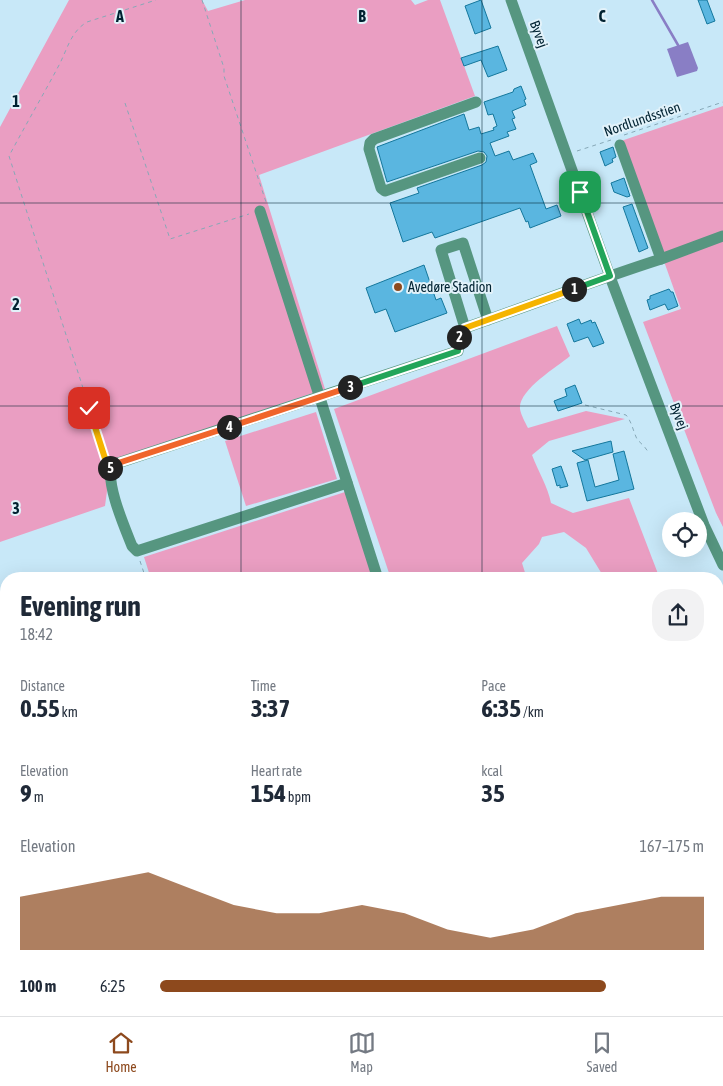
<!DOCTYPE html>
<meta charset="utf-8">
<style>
body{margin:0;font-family:"Asap Condensed",sans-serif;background:#f2f2f3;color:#1f2937;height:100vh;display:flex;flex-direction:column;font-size:19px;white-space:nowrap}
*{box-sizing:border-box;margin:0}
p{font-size:16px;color:#747a83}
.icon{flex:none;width:28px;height:28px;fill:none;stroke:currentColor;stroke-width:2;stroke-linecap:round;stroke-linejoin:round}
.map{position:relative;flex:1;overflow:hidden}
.drawer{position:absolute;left:0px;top:572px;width:724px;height:444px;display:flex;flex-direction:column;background:#fff;border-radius:20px 20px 0 0;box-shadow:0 5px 20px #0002}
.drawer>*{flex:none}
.tools{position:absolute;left:662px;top:512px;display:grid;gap:10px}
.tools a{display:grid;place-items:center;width:45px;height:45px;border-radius:50%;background:#fff;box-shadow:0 5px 20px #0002;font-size:25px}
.pin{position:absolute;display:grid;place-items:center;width:42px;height:42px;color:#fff;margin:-21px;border-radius:10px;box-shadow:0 2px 8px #0006}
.km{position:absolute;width:25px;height:25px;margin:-12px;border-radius:50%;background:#222;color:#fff;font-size:14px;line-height:25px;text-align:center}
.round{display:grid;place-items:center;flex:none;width:52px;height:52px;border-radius:20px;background:#f2f2f3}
.headline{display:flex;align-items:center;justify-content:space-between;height:85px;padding:0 20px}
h1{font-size:28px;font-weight:700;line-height:38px}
.stats{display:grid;grid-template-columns:repeat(3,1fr);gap:8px;height:85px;padding:5px 20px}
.stats div{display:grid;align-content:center}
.stats b{font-size:25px;font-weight:700}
.stats small{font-size:14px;font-weight:400}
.stats p{font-size:14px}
.chart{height:140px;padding:10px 20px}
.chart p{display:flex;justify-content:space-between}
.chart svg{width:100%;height:90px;margin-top:5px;fill:#8d491d;opacity:.7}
ul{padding:0 20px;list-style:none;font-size:16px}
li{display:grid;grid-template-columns:80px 60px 1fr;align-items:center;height:38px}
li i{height:12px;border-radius:6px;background:#8d491d}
.dock{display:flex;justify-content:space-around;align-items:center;height:70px;border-top:1px solid #e0e1e3;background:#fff;font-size:14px;color:#747a83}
.dock a{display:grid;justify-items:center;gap:2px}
.dock .active{color:#8d491d}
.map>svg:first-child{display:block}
.green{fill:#ea9ec2}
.water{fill:#897ec5}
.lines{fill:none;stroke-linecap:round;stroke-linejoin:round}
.stream{stroke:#897ec5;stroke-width:2.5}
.building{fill:#5ab6e0;stroke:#14779c}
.path{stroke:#87a8b7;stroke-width:1;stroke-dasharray:4 4;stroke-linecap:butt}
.minor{stroke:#569680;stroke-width:11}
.split-1-casing{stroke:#fff;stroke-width:10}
.split-2-casing{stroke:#fff;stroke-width:10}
.split-3-casing{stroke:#fff;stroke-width:10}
.split-4-casing{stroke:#fff;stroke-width:10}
.split-5-casing{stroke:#fff;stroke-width:10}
.split-6-casing{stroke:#fff;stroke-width:10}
.split-1{stroke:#22a559;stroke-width:6}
.split-2{stroke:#f5b400;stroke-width:6}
.split-3{stroke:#22a559;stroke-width:6}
.split-4{stroke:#f0652b;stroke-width:6}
.split-5{stroke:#f0652b;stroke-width:6}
.split-6{stroke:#f5b400;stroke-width:6}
.grid{fill:none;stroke:#002231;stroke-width:1;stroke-opacity:0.55}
.poi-dot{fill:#8d491d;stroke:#e2f2fa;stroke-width:2}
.labels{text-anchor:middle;stroke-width:4;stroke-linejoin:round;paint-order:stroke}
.street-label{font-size:14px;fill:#002231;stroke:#e2f2fa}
.poi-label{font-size:14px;fill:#002231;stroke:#e2f2fa;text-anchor:start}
.grid-label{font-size:16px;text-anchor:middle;font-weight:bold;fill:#002231;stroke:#e2f2fa;stroke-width:4;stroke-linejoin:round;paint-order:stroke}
</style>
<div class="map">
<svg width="723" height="1016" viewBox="0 0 723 1016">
<rect width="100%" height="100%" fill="#c8e8f8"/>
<g class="green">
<path d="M 69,0 L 202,0 L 208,11 L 245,0 L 411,0 L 415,5 L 428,0 L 440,0 L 475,96 L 259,175 L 325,389 L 111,461 L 105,506 L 0,542 L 0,127 Z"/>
<path d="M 723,106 L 723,527 L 716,513 L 643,322 L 681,309 L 621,141 Z"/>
<path d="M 557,326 L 570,356 C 557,367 518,390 520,409 C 521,415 525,422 528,428 L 586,411 L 625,419 L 549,441 L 532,455 C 538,471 548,487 551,503 L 573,513 L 629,498 L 660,579 L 605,579 L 586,548 L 564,532 L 542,537 L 539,544 L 522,563 L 527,579 L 391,579 L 334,409 Z"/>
<path d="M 316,412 L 337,479 L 246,506 L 225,441 Z"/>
<path d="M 345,492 L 374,579 L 151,579 L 144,557 Z"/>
<path d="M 16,1010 L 140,1010 L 142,1016 L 13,1016 Z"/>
</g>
<path class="water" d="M 688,42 L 698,68 L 697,71 L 677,77 L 667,49 Z"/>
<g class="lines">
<path class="stream" d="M 652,0 L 678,45"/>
</g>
<g class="building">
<path d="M 481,0 L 491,28 L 475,34 L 465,6 Z"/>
<path d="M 698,0 L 707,0 L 715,21 L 707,24 Z"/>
<path d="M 498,46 L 507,70 L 488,77 L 481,60 L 464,66 L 461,58 Z"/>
<path d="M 521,86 L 526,99 L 524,100 L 526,105 L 512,111 L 515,118 L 512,119 L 516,129 L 507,132 L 509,136 L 490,143 L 495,156 L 509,151 L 513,160 L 533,153 L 537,162 L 530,165 L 546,209 L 557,205 L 561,216 L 530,228 L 528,221 L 526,222 L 520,208 L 435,238 L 432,232 L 403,242 L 390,203 L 419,193 L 417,188 L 482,165 L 486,162 L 487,156 L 484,152 L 478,151 L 387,182 L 377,147 L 464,114 L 469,130 L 479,127 L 481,134 L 494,130 L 493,128 L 497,126 L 493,114 L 488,115 L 484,102 L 513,92 L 514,89 Z"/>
<path d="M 613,147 L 616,157 L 612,159 L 613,162 L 605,166 L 600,152 Z"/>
<path d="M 624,178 L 630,196 L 627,197 L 614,192 L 611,183 Z"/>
<path d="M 632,204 L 648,248 L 639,252 L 623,207 Z"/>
<path d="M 424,265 L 436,300 L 441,298 L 447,313 L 395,332 L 386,309 L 375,313 L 366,288 Z"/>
<path d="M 669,289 L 671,292 L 673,292 L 678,306 L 668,310 L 665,304 L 650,310 L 647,300 L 650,299 L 650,296 Z"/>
<path d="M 579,319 L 581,324 L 591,320 L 592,323 L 595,322 L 604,343 L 593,347 L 588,337 L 574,342 L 567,324 Z"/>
<path d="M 575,385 L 582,403 L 558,411 L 554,401 L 567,396 L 565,389 Z"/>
<path d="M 611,441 L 613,452 L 585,460 L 572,451 Z"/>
<path d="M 624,451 L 634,489 L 587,501 L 577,463 L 588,460 L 595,487 L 619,480 L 613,454 Z"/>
<path d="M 561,466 L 568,486 L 560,488 L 560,485 L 557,486 L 552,469 Z"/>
</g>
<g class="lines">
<g class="path">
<path d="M 202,0 L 224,68 L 224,76 L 266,202"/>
<path d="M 125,103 L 170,239 L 249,214"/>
<path d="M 624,135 L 723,102"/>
<path d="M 577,151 L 611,140"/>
<path d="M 585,405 L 626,415 C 632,422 633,431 637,439 C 640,443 645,446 648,452"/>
<path d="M 105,457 L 9,156 C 25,126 42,97 58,67 C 67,51 70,32 87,22 L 156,0"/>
<path d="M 140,561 L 146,579"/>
<path d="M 718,757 L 723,756"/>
<path d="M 27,1010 L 33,1016"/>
<path d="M 94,1010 L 101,1016"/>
<path d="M 16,1016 L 22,1010"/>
<path d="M 58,1016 L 58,1010"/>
</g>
<g class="minor">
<path d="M 511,0 L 612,282 L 704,525 L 723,565"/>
<path d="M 476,102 L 374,139 L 370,143 L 369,149 L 381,188 L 385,191 L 480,158"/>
<path d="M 260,211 L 378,579"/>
<path d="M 661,259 L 723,236"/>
<path d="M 488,320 L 463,243 L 441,250 L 465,328 C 531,305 595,280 661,259 L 620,145"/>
<path d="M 347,483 L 137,551 L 132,546 C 125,528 105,483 112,465 L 458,351 L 460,334 L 465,328"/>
<path d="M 718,689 L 723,687"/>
<path d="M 718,953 L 723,952"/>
<path d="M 353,1010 L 355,1016"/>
<path d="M 473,1010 L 475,1016"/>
<path d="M 556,1010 L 558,1016"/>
<path d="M 579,1010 L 582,1016"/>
<path d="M 601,1010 L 603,1014"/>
<path d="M 620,1010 L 622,1016"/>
<path d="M 258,1016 L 276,1010"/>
<path d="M 526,1016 L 544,1010"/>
</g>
</g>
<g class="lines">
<defs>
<path id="split-1" d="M 574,289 L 610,276 L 580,192"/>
<path id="split-2" d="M 459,337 L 460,334 L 465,328 L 574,289"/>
<path id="split-3" d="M 350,387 L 458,351 L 459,337"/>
<path id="split-4" d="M 229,427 L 350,387"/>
<path id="split-5" d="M 110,468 L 112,465 L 229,427"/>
<path id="split-6" d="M 89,408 L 109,471 L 110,468"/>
</defs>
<use href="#split-1" class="split-1-casing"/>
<use href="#split-2" class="split-2-casing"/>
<use href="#split-3" class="split-3-casing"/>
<use href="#split-4" class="split-4-casing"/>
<use href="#split-5" class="split-5-casing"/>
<use href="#split-6" class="split-6-casing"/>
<use href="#split-1" class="split-1"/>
<use href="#split-2" class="split-2"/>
<use href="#split-3" class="split-3"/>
<use href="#split-4" class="split-4"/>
<use href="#split-5" class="split-5"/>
<use href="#split-6" class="split-6"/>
</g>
<path class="grid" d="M 241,0 L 241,579M 482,0 L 482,579M 0,203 L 723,203M 0,406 L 723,406M 0,610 L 6,610M 718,610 L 723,610M 0,813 L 6,813M 718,813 L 723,813M 241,1010 L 241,1016M 482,1010 L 482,1016"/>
<circle class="poi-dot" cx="398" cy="287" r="5"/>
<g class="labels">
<g class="street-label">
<text transform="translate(539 34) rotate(70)" y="5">Byvej</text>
<text transform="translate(642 119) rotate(-19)" y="5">Nordlundsstien</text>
<text transform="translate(679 416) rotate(69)" y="5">Byvej</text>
</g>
<g class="poi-label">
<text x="408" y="292">Avedøre Stadion</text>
</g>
</g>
<g class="grid-label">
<text x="120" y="22">A</text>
<text x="362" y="22">B</text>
<text x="602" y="22">C</text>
<text x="16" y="107">1</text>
<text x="16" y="310">2</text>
<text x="16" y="514">3</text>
</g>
</svg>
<div class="tools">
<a><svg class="icon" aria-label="locate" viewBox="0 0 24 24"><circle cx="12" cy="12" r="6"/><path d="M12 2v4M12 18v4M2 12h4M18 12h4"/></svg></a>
</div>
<div class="pin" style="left:580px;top:192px;background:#1e9e55"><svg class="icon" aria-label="arrive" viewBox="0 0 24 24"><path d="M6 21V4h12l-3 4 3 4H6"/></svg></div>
<div class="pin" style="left:89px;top:408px;background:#d93025"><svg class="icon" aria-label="check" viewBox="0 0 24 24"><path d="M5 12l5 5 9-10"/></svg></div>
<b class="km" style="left:574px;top:289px">1</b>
<b class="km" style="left:459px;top:337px">2</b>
<b class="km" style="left:350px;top:387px">3</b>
<b class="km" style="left:229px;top:427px">4</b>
<b class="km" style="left:110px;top:468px">5</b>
<section class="drawer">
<div class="headline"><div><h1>Evening run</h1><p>18:42</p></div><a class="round"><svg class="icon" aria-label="share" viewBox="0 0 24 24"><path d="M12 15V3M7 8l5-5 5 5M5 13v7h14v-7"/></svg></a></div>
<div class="stats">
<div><p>Distance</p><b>0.55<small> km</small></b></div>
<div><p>Time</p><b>3:37</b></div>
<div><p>Pace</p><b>6:35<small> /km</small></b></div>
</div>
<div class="stats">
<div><p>Elevation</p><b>9<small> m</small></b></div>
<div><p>Heart rate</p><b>154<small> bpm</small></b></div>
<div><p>kcal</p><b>35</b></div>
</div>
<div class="chart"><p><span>Elevation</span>167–175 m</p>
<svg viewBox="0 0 160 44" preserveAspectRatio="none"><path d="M0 44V18L10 14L20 10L30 6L40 14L50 22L60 26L70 26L80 22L90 26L100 34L110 38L120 34L130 26L140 22L150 18L160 18V44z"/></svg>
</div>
<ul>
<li><b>100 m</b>6:25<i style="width:82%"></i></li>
</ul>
</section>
</div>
<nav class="dock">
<a class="active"><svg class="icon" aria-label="home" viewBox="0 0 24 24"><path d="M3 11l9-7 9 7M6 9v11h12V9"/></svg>Home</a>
<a><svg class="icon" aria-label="map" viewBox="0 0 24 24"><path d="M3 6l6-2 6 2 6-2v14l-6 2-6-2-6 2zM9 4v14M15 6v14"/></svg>Map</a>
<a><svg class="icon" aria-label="saved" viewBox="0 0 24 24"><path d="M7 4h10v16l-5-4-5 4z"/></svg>Saved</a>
</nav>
